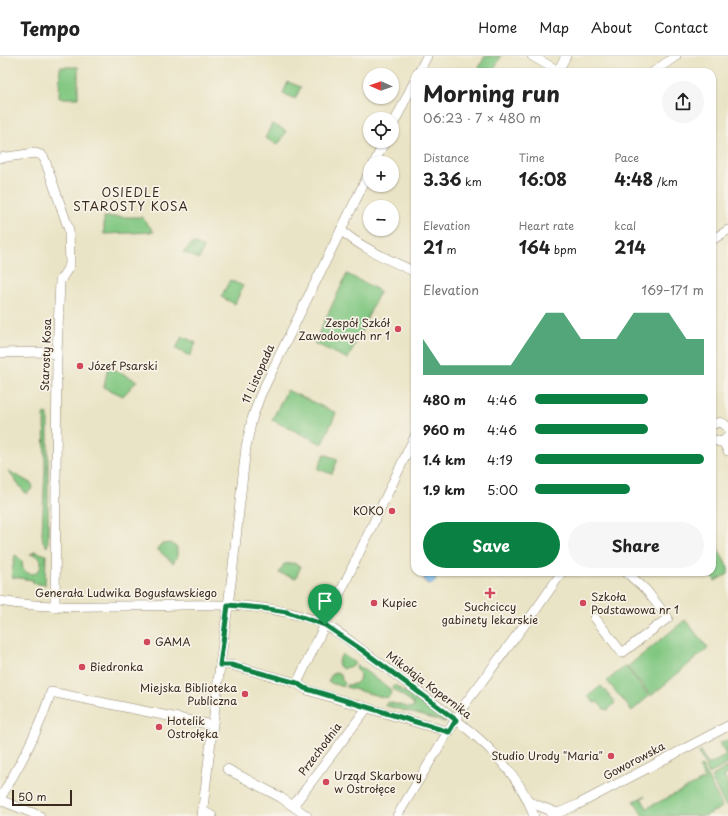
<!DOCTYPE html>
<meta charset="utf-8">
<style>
body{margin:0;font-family:"Playpen Sans",sans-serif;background:#f6f6f6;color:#222;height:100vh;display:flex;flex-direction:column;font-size:15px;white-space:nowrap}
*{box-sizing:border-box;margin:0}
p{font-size:13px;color:#767676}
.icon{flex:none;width:22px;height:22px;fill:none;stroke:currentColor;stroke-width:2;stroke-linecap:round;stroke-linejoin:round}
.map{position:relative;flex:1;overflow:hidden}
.sheet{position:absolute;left:411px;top:12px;width:305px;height:508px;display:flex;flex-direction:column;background:#fff;border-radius:12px;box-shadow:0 1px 3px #0004}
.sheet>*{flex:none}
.needle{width:26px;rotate:272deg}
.fabs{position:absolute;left:363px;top:12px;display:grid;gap:8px}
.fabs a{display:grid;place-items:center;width:36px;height:36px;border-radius:50%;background:#fff;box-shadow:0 1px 3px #0004;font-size:20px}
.scale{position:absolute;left:12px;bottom:10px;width:60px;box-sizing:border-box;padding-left:4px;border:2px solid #3b2a1e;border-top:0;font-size:11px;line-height:14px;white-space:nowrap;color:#3b2a1e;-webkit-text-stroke:3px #f7f3e8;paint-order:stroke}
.pin{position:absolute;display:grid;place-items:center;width:34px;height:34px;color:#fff;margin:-41px -17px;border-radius:50% 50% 50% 0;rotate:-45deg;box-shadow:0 0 4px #0007}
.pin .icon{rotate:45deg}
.round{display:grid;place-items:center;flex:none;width:42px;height:42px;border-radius:21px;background:#f6f6f6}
.headline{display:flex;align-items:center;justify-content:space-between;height:68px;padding:0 12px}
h1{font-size:22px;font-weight:700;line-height:30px}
.figures{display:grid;grid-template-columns:repeat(3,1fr);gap:6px;height:68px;padding:4px 12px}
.figures div{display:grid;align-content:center}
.figures b{font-size:17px;font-weight:700}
.figures small{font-size:11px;font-weight:400}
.figures p{font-size:11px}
.chart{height:112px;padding:8px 12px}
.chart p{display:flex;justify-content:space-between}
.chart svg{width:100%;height:72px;margin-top:4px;fill:#0b8043;opacity:.7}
.cta{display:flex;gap:8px;margin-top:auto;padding:8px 12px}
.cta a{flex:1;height:46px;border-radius:24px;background:#0b8043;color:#fff;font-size:16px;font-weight:700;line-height:46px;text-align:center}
.cta a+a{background:#f6f6f6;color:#222}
ul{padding:0 12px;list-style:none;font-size:13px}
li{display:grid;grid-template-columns:64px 48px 1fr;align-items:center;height:30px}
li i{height:10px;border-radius:5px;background:#0b8043}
header{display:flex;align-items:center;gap:24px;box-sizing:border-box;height:56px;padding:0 20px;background:#fff;border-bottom:1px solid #e0e0e0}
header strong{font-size:19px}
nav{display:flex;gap:22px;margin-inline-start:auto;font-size:14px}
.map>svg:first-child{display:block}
.green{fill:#81c781;stroke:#5e7850}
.water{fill:#77b9ec;stroke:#597285}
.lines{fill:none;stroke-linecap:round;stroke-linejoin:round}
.minor-casing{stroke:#928772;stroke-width:10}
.minor{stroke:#fff;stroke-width:9}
.route-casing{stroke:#fff;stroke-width:8}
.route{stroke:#0b8043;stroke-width:5}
.poi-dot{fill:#d1495b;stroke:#f7f3e8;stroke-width:1.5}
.labels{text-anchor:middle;stroke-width:3.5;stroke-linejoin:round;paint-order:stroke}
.poi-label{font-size:11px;fill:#3b2a1e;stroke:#f7f3e8;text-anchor:start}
.street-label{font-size:11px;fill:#3b2a1e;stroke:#f7f3e8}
.neighbourhood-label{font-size:12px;letter-spacing:1px;fill:#3b2a1e;stroke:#f7f3e8}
</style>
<header>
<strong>Tempo</strong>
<nav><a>Home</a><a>Map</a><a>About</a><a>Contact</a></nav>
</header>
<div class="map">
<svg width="728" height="760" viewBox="0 0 728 760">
<rect width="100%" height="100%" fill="#f7f3e8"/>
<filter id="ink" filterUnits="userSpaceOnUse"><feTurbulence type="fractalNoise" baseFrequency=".025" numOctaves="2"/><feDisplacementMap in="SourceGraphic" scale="8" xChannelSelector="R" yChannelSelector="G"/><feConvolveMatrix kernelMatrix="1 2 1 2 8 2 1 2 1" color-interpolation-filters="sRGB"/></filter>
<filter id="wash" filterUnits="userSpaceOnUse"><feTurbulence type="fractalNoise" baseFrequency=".012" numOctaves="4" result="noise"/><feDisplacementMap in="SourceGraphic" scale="16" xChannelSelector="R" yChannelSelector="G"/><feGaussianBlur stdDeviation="0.9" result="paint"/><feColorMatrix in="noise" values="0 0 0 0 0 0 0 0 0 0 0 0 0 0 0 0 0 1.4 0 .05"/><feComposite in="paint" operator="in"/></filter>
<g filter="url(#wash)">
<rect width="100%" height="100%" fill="#eae4c6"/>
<g class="green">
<path d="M 485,0 L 501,0 L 493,16 L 482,16 L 478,14 Z"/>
<path d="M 60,11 L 78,11 L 78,42 L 59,42 Z"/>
<path d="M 288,26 L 301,31 L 295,43 L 283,37 Z"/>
<path d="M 272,68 L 286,75 L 281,85 L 277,88 L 265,82 Z"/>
<path d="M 104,161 L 142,161 L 154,176 L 104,178 Z"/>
<path d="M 193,187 L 204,192 L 199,203 L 183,196 Z"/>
<path d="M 347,218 L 380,235 L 348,303 L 314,287 Z"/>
<path d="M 230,224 L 243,230 L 235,248 L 221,241 Z"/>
<path d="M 182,280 L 196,287 L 190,300 L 176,293 Z"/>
<path d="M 108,310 L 137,325 L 123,340 L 104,331 Z"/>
<path d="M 287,334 L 336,357 L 322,388 L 272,364 Z"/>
<path d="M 46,357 L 48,358 L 48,487 L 47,491 L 43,485 L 42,478 L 45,413 L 44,359 Z"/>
<path d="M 324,398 L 338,403 L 332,418 L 318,413 Z"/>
<path d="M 8,415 L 9,415 L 32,428 L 33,432 L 26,438 Z"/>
<path d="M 712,481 L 728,512 L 728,518 L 715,525 L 709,516 L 712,516 Z"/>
<path d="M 171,487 L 177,492 L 177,501 L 173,507 L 157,493 L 161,488 Z"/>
<path d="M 34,495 L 46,499 L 45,529 L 33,527 L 33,524 L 11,521 L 15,499 L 17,500 L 22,505 L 23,513 C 37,529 52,500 30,498 L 34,497 Z"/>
<path d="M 293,507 L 301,510 L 296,522 L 279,517 L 284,508 Z"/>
<path d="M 685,564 L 708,592 L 651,640 L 627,611 Z"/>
<path d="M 342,598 L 355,607 L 353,610 L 347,611 L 343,613 L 339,610 L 338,606 Z"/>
<path d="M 357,609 L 390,633 C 392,637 390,641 386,642 L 346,631 L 347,629 L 355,628 L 359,624 L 360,618 L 356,612 Z"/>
<path d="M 625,610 L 649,640 L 632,655 L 607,625 Z"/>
<path d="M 337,616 L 341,618 L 342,624 L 345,627 L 343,631 L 328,626 L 332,618 Z"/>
<path d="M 395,629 L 445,665 L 445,666 L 384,649 L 388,646 L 411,652 L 414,651 L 413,647 L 392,632 Z"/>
<path d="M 601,630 L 614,645 L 614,648 L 608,654 L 604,653 L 597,646 L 594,647 L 588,640 Z"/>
<path d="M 726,684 L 728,687 L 728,708 L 709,718 L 699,697 L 701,696 L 707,709 L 718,704 L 726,699 L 720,687 Z"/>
<path d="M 702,710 L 722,750 L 721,752 L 705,760 L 643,760 L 634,745 L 645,740 L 641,742 L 647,752 L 705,723 L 699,711 Z"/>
<path d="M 727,711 L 728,718 L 724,720 L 728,727 L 728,749 L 726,750 L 723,746 L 711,721 Z"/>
</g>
<circle class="water" cx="430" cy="522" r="6"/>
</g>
<g filter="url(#ink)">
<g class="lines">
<defs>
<g id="minor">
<path d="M 532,0 L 555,13 L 559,13 L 566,0"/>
<path d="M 419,16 L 427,0"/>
<path d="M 653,16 L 676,0"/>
<path d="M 392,71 L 415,24"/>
<path d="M 0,102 L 35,97 L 41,99 L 44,102 L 48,113 L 69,174 L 70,209 L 60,225 L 57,298 L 55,551"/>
<path d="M 374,107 L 385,85"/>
<path d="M 341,174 C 359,191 392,205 415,216"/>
<path d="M 712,184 L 728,174"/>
<path d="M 0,297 L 42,296 L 57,298"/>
<path d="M 712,369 C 718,365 724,366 728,372"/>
<path d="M 712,383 L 720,386 L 725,384 L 728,380"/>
<path d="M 723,385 L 728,395"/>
<path d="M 0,545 C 33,551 65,551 99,550 C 126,550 154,550 182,549 C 228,548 276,549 319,566 C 336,573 351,586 366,597 C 389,614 412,631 435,648 C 475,677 518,712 534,760"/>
<path d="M 595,562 L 622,597 L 668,562 L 646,534 L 626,516"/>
<path d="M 220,609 L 231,609 L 297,627 L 307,634 L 449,676"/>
<path d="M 297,627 L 415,380"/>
<path d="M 227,713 L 280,741 L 307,760"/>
<path d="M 0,743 C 20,708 39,675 51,636 L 212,669"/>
<path d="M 0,744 L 40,760"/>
<path d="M 529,746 L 557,757"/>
<path d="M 293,750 L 367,652"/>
<path d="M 203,755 L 212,760"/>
<path d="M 202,760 L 220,609 L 232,519 L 246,391 L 252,363 L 260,340 L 285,288 L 370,115"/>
<path d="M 397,760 L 465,648 L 535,555 L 562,516"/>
<path d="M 551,760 L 577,749 L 728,670"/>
</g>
</defs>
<use href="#minor" class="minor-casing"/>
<use href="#minor" class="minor"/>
</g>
</g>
<g class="lines" filter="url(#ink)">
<defs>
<path id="route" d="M 228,549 L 261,552 L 287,556 L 325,569 L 362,594 L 456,664 L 449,676 L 304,632 L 297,627 L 231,609 L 220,609 Z"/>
</defs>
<use href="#route" class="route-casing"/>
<use href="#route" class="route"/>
</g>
<g class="poi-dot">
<circle cx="398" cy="273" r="4"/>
<circle cx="80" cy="310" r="4"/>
<circle cx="392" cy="455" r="4"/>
<path d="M488 531h4v4h4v4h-4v4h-4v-4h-4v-4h4z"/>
<circle cx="374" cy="547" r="4"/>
<circle cx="583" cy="547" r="4"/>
<circle cx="147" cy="586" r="4"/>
<circle cx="82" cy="611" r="4"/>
<circle cx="245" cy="638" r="4"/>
<circle cx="159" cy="671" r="4"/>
<circle cx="611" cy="700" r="4"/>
<circle cx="326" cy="726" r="4"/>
</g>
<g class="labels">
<g class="poi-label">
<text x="390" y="271" text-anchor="end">Zespół Szkół<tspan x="390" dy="13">Zawodowych nr 1</tspan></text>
<text x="88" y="314">Józef Psarski</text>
<text x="384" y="459" text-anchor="end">KOKO</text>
<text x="591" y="545">Szkoła<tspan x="591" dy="13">Podstawowa nr 1</tspan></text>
<text x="382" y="551">Kupiec</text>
<text x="490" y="555" text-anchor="middle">Suchciccy<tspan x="490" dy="13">gabinety lekarskie</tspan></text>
<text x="155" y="590">GAMA</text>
<text x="90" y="615">Biedronka</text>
<text x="237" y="636" text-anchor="end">Miejska Biblioteka<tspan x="237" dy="13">Publiczna</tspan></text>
<text x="167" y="669">Hotelik<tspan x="167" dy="13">Ostrołęka</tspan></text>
<text x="603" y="704" text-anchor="end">Studio Urody "Maria"</text>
<text x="334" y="724">Urząd Skarbowy<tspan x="334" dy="13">w Ostrołęce</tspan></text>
</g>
<g class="street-label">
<text transform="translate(46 299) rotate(-88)" y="4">Starosty Kosa</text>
<text transform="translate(258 318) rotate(-66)" y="4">11 Listopada</text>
<text x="126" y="541">Generała Ludwika Bogusławskiego</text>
<text transform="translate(429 629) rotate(37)" y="4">Mikołaja Kopernika</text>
<text transform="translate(320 693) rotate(-53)" y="4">Przechodnia</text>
<text transform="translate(634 705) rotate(-28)" y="4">Goworowska</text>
</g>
<g class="neighbourhood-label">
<text x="131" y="141">OSIEDLE<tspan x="131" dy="14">STAROSTY KOSA</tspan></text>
</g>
</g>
</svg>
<div class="fabs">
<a><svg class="needle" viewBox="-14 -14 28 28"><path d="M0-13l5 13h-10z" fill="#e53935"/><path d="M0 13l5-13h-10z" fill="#767676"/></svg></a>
<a><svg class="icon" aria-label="locate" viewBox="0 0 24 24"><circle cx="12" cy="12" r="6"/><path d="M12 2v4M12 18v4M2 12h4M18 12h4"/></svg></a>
<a>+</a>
<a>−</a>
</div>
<div class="scale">50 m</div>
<div class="pin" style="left:325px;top:569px;background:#1e9e55"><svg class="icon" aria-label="arrive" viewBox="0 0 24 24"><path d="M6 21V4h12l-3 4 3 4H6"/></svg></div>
<section class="sheet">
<div class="headline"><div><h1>Morning run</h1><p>06:23 · 7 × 480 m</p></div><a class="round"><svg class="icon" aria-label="share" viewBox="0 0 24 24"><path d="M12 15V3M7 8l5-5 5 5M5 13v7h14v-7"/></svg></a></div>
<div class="figures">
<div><p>Distance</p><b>3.36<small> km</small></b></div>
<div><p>Time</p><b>16:08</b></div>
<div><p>Pace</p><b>4:48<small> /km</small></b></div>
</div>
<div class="figures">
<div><p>Elevation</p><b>21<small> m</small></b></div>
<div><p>Heart rate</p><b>164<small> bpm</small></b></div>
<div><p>kcal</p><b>214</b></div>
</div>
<div class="chart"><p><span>Elevation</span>169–171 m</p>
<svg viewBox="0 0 160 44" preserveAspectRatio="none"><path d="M0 44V22L10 38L20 38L30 38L40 38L50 38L60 22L70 6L80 6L90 22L100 22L110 22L120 6L130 6L140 6L150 22L160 22V44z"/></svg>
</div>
<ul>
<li><b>480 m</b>4:46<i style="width:67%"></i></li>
<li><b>960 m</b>4:46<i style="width:67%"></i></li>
<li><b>1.4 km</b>4:19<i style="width:100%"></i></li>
<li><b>1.9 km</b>5:00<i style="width:56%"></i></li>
</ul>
<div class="cta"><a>Save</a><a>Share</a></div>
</section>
</div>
